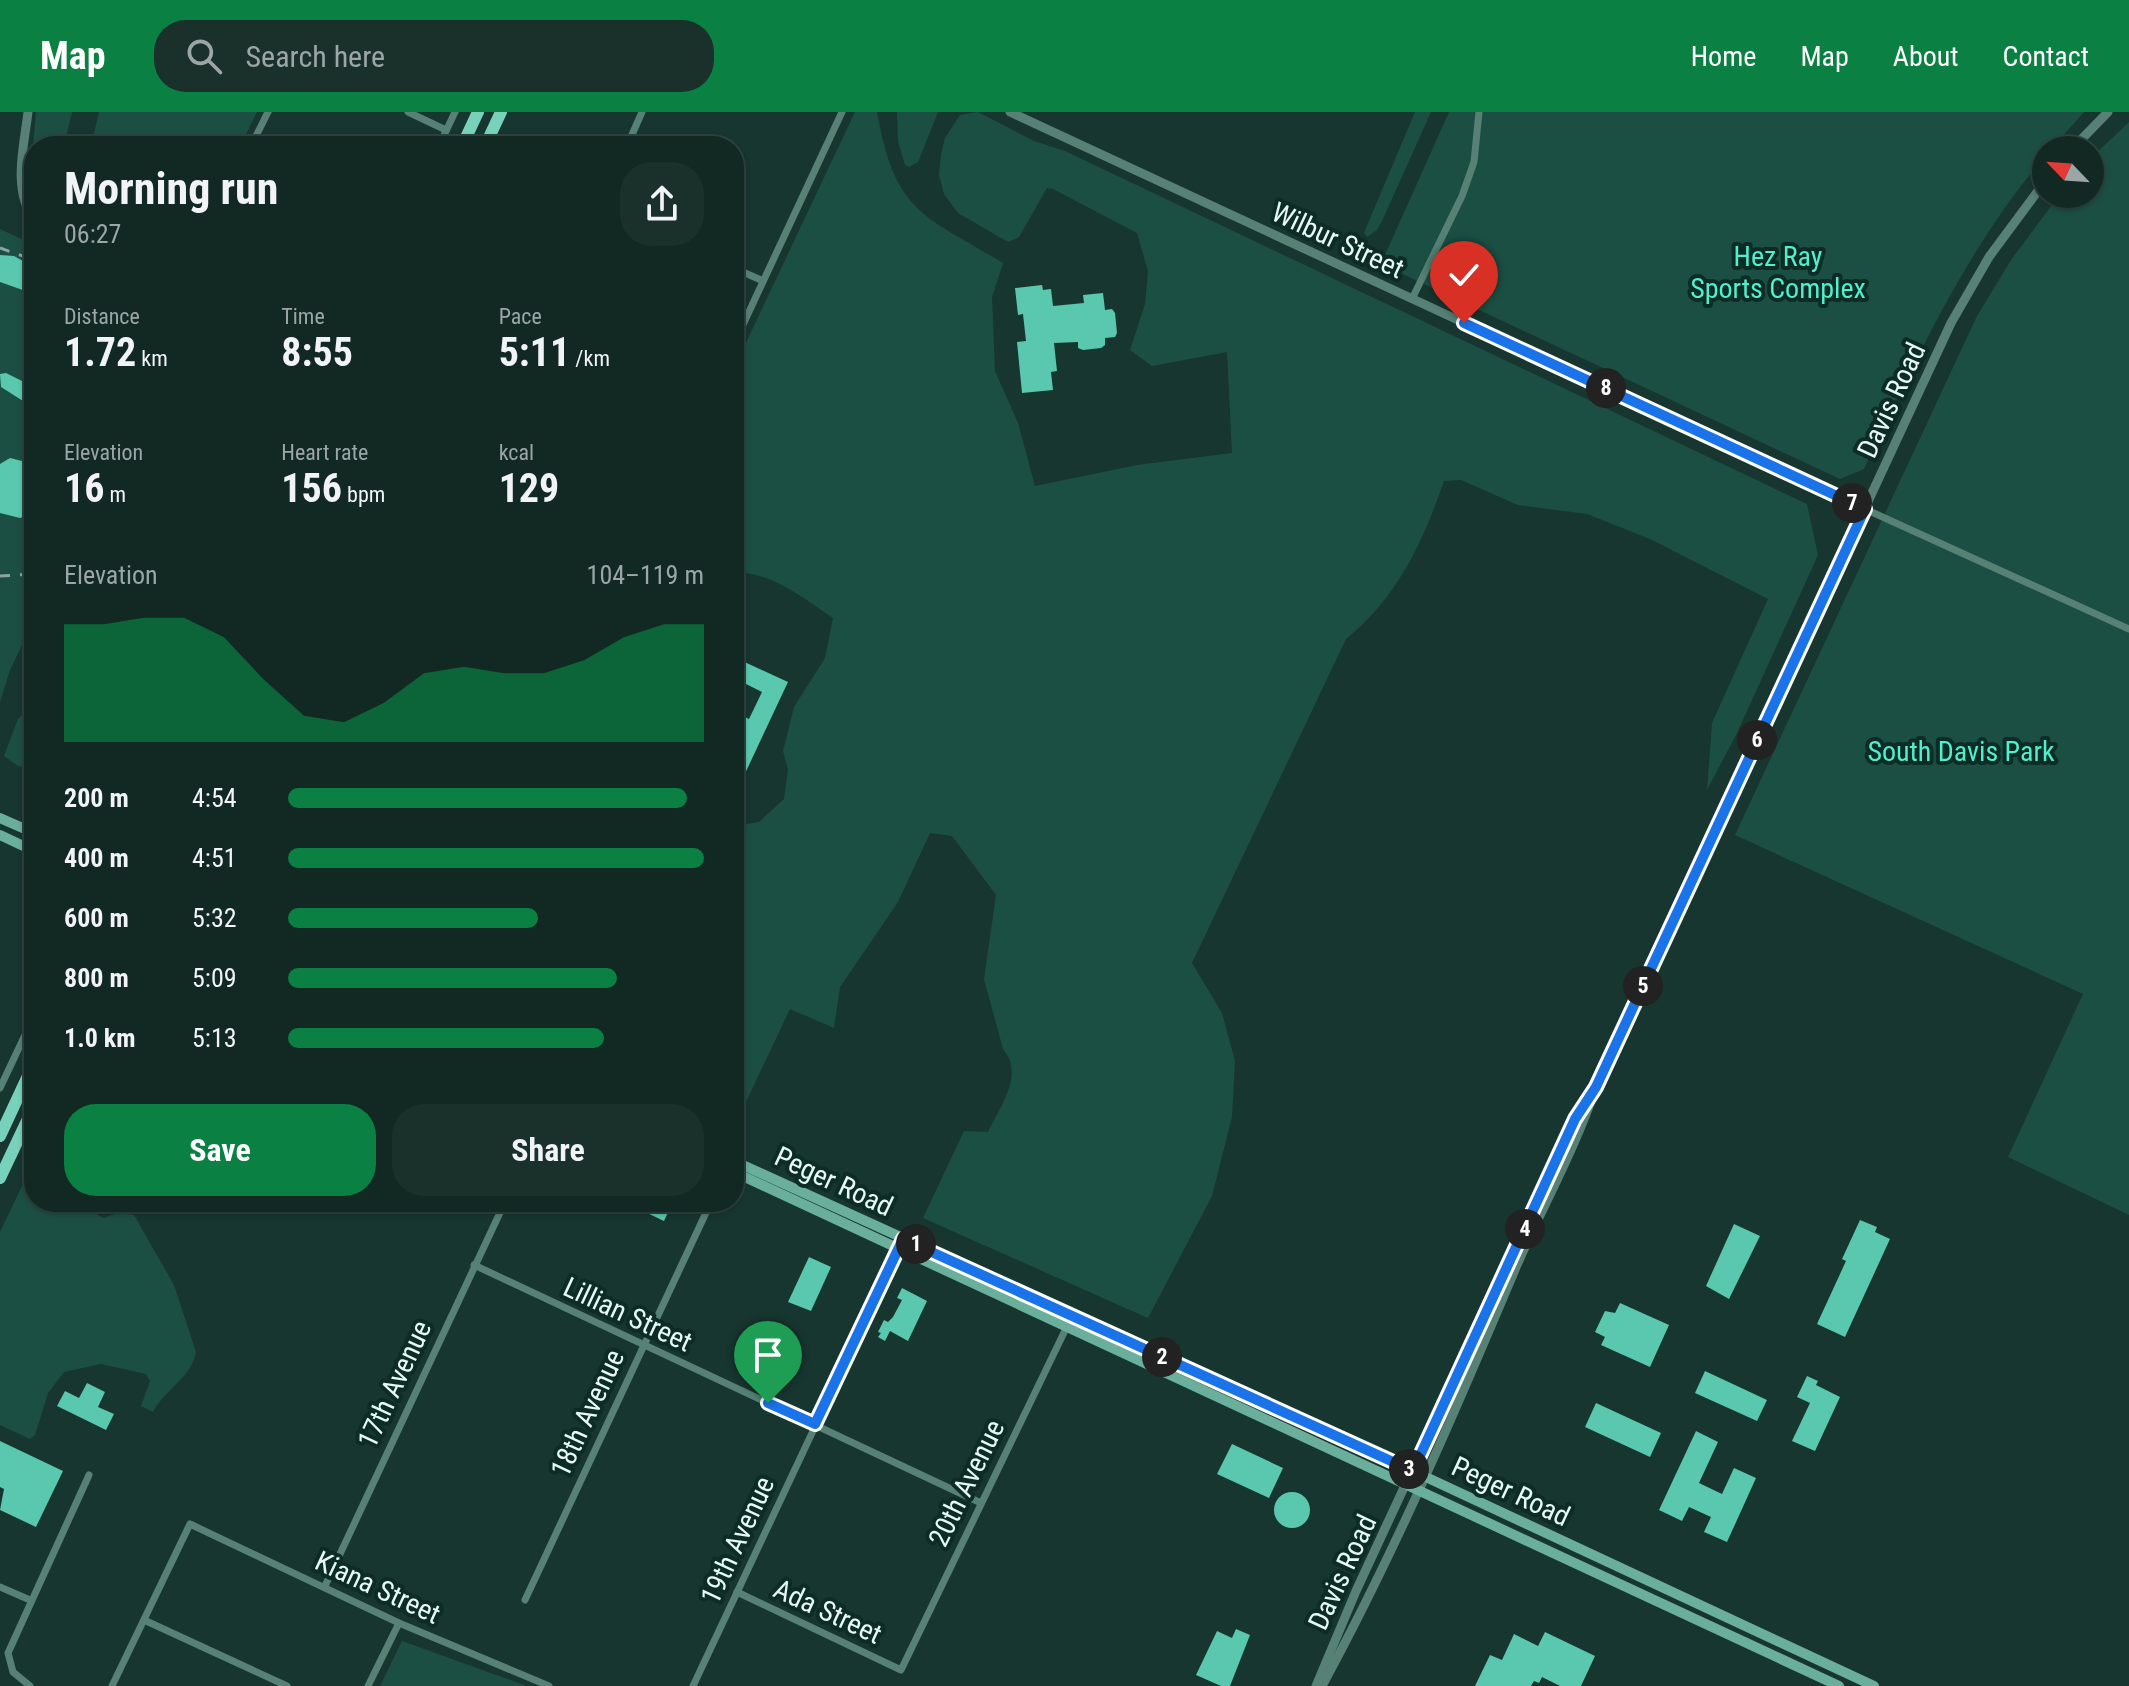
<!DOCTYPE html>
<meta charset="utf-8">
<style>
body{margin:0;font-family:"Roboto Condensed",sans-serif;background:#1a302b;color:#f1f3f6;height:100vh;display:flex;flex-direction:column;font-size:30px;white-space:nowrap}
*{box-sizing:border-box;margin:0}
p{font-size:26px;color:#9ca6a6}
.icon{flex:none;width:44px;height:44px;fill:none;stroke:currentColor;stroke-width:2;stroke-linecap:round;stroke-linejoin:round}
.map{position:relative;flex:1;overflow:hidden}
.sheet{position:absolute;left:24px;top:24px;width:720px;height:1076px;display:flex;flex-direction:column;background:#112823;border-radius:32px;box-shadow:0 2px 6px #0004,0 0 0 2px #304441}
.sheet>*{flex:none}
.needle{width:52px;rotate:295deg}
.controls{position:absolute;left:2032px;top:24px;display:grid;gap:16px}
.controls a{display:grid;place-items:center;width:72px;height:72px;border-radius:50%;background:#112823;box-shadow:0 2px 6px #0004,0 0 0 2px #304441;font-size:40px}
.pin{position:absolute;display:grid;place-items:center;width:68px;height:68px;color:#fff;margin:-82px -34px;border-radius:50% 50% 50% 0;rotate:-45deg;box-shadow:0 0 8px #0007}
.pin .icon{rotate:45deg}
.km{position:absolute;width:40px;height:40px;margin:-20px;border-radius:50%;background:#222;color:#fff;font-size:22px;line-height:40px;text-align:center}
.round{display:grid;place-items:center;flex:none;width:84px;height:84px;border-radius:32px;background:#1a302b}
.head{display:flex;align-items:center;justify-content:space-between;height:136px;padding:0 40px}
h1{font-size:44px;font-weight:700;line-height:60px}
.figures{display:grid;grid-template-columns:repeat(3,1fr);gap:12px;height:136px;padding:8px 40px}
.figures div{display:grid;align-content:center}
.figures b{font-size:40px;font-weight:700}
.figures small{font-size:22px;font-weight:400}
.figures p{font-size:22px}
.chart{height:224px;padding:16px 40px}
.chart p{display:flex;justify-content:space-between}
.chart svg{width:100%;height:144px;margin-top:8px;fill:#0b8043;opacity:.7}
.action{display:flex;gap:16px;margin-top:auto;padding:16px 40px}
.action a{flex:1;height:92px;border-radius:32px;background:#0b8043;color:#fff;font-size:32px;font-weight:700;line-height:92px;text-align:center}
.action a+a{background:#1a302b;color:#f1f3f6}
ul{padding:0 40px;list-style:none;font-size:26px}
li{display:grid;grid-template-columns:128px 96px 1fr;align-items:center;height:60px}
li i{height:20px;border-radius:10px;background:#0b8043}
header{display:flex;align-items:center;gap:48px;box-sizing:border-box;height:112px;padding:0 40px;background:#0b8043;color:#fff}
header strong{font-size:38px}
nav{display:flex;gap:44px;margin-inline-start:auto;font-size:28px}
.search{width:560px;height:72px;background:#1a302b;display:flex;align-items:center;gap:20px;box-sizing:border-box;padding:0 28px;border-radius:32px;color:#9ca6a6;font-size:30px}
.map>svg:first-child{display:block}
.green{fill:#1c4f43}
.building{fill:#59c8ae}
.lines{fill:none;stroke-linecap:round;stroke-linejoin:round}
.minor{stroke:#578175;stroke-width:7}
.tertiary{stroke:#578175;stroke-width:9}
.secondary{stroke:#6aae9c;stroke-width:10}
.primary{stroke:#78d1ba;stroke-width:12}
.rail{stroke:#8da59f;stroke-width:3;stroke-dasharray:10 10;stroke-linecap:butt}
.route-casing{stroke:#fff;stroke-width:16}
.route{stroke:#1a73e8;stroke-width:10}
.labels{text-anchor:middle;stroke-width:8;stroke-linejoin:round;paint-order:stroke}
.street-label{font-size:28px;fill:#e7f9f4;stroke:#0c2c25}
.park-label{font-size:28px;fill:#52efcd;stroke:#0c2c25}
</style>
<header>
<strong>Map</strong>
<div class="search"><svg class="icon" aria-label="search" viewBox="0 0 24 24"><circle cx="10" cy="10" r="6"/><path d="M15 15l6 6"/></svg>Search here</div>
<nav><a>Home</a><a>Map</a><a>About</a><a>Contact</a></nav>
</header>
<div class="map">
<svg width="2129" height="1574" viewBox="0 0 2129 1574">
<rect width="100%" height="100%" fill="#17362f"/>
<g class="green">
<path d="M 36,0 L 72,0 L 64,34 L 34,34 L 34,91 L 30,68 Z"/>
<path d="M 99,0 L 257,0 L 240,34 L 91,34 Z"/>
<path d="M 855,0 L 877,0 C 895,101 922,102 1003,151 L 992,185 L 995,259 L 1018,311 L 1035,374 L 1137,353 L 1232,341 L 1227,240 L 1152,254 L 1130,238 L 1145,192 L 1148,159 L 1137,121 L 1053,77 L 1047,76 L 1019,125 L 1008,130 L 958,101 L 944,82 L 939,63 L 941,42 L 945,26 L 960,3 L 978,0 L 1034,29 L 1065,39 L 1807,392 L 1818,443 L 1737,621 L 1707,678 L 1712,611 L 1768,487 L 1650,427 L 1587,402 L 1518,393 L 1461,368 L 1444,369 C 1423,430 1397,486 1346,527 L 1192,851 L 1222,901 L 1235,949 L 1232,1005 L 1212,1084 L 1148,1206 L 923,1106 L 964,1019 L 988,1020 C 1000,995 1025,962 1003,937 L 984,867 L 996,783 L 952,724 L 930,721 L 898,790 L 840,875 L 834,916 L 790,897 L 734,1015 L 734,714 L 759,710 L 784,687 L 788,657 L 783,639 L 794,595 L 825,546 L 833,506 C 806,488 767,457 734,461 L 734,256 Z"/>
<path d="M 897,0 L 938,0 L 918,50 L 909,55 L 905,53 L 898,29 Z"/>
<path d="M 1415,0 L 1431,0 L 1382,109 L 1377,118 L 1367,125 L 1364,121 L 1366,116 Z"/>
<path d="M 1449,0 L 2084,0 L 2050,38 L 2046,38 L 2046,43 C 1965,138 1917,245 1864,357 L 1840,367 L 1381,152 Z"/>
<path d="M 2129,10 L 2129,1103 L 2008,1045 L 2083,882 L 1735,723 L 1977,204 L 2011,148 L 2060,82 L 2090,82 L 2090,47 Z"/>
<path d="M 0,117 L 34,133 L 34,508 L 10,558 L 0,590 Z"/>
<path d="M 23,602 L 34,607 L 34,657 L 18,654 L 4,644 L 18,607 Z"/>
<path d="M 34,1049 L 34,1090 L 89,1090 L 98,1103 L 104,1106 L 120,1100 L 134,1103 L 174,1173 L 196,1240 C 192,1265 165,1277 153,1300 L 141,1294 L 150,1269 L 146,1262 L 101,1252 L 64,1260 L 48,1281 L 35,1323 L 30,1327 L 0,1313 L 0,1120 Z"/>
<path d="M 402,1529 L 527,1574 L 380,1574 Z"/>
</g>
<g class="building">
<path d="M 0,143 L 14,144 L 34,155 L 34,182 L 0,170 Z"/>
<path d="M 1042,173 L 1043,178 L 1051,177 L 1053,194 L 1084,191 L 1083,183 L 1103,181 L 1105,198 L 1112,197 L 1115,201 L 1117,221 L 1115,225 L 1105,226 L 1105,233 L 1101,236 L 1083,238 L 1078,236 L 1078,230 L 1054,231 L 1057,259 L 1051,260 L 1053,278 L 1022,281 L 1017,230 L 1026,229 L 1023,202 L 1018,203 L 1015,176 Z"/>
<path d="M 6,261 L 34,275 L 34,296 L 1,275 L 0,262 Z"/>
<path d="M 10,346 L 34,352 L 34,401 L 20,406 L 0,401 L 0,352 Z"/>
<path d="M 734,529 L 744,534 L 738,547 L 788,570 L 734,685 L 734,642 L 742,624 L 734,620 L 734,600 L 749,607 L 762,580 L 734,566 Z"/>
<path d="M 624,1090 L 657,1090 L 670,1096 L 664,1109 Z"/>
<path d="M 1860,1108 L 1877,1115 L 1875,1120 L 1890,1127 L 1845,1225 L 1817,1212 L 1846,1149 L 1842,1147 Z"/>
<path d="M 1734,1112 L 1760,1124 L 1729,1187 L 1706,1174 Z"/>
<path d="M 809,1145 L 831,1155 L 811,1199 L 788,1190 Z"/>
<path d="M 902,1176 L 927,1189 L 908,1229 L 890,1219 L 885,1229 L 878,1225 L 881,1221 L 878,1220 L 884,1208 L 888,1210 L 893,1205 L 902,1188 L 897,1186 Z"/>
<path d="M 1620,1191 L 1669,1213 L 1650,1255 L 1601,1233 L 1605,1225 L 1595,1220 L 1605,1199 L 1615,1201 Z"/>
<path d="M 1705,1259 L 1767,1288 L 1757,1309 L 1695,1281 Z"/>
<path d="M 1807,1264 L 1818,1269 L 1816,1273 L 1840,1285 L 1815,1339 L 1792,1329 L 1810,1291 L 1797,1285 Z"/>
<path d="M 87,1271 L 105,1280 L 98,1295 L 114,1302 L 106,1318 L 57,1294 L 65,1279 L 79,1286 Z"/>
<path d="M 1596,1291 L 1661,1321 L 1650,1345 L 1585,1315 Z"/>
<path d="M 1696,1319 L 1718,1330 L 1699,1371 L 1722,1382 L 1734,1356 L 1756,1366 L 1727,1430 L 1704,1420 L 1711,1405 L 1689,1395 L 1682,1409 L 1659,1398 Z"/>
<path d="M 0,1329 L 63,1359 L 36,1415 L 0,1398 L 4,1377 L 0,1375 Z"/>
<path d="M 1232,1332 L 1283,1356 L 1269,1386 L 1217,1362 Z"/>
<circle cx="1292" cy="1398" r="18"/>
<path d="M 1236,1517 L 1250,1523 L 1230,1574 L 1221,1574 L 1196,1563 L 1217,1519 L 1232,1526 Z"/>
<path d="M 1545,1520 L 1595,1544 L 1581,1574 L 1560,1574 L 1542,1565 L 1539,1571 L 1534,1569 L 1531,1574 L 1475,1574 L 1490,1543 L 1502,1548 L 1514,1522 L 1538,1534 Z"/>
</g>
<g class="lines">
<g class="minor">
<path d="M 408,0 L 446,18"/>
<path d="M 251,34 L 268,0"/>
<path d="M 439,34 L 455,0"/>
<path d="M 627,34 L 642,0"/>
<path d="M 734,156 L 763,169"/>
<path d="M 1412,187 L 1462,84 L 1474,50 L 1479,0"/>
<path d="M 734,232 L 842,0"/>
<path d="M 1865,397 L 2129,517"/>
<path d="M 0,976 L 34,904"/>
<path d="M 474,1153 L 981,1391"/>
<path d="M 325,1474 L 505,1090"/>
<path d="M 0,1475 L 30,1488"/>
<path d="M 737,1480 L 901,1558 L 1072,1204"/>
<path d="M 525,1488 L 711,1090"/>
<path d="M 144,1508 L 287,1574"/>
<path d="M 30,1574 L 13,1560 L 8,1541 L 89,1363"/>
<path d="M 112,1574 L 190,1412 L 399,1511 L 549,1574"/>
<path d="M 368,1574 L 399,1511"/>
<path d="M 693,1574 L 900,1134"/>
</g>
<g class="tertiary">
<path d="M 28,0 C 24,35 12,77 34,108"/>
<path d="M 1010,0 L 1865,397"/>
<path d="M 2071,38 L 2108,0"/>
<path d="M 1316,1574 L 1356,1479 L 1575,1007 L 1587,988"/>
<path d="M 1322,1574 C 1396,1438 1457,1295 1517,1153 C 1543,1094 1575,1037 1596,975 L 1951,211 L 1989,145 L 2046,68"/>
</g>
<g class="secondary">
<path d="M 0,706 L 34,721"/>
<path d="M 0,723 L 34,739"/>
<path d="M 734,1049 L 1398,1352 L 1874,1574"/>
<path d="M 734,1060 L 1839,1574"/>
</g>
<g class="primary">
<path d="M 462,34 L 478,0"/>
<path d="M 485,34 L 501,0"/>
<path d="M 0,1024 L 34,951"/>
<path d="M 0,1066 L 34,994"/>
</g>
<g class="rail">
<path d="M 0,136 L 34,148"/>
<path d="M 0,464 L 34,462"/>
</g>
</g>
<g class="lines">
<defs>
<path id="route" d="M 768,1291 L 815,1312 L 903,1127 L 1413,1359 L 1575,1007 L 1596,975 L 1865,397 L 1464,211"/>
</defs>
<use href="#route" class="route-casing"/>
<use href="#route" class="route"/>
</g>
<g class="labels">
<g class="street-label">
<text transform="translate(1338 128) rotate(25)" y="10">Wilbur Street</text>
<text transform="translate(1891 288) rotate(-65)" y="10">Davis Road</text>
<text transform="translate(834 1069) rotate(25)" y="10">Peger Road</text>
<text transform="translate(628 1202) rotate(25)" y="10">Lillian Street</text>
<text transform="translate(394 1272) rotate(-65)" y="10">17th Avenue</text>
<text transform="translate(587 1301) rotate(-65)" y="10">18th Avenue</text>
<text transform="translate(966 1371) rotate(-64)" y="10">20th Avenue</text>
<text transform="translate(1511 1379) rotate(25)" y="10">Peger Road</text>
<text transform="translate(737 1428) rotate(-65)" y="10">19th Avenue</text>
<text transform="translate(1342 1460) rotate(-65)" y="10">Davis Road</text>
<text transform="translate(378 1475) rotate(25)" y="10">Kiana Street</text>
<text transform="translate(828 1499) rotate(25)" y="10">Ada Street</text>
</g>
<g class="park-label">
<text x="1778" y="154">Hez Ray<tspan x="1778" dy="32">Sports Complex</tspan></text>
<text x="1961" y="649">South Davis Park</text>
</g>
</g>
</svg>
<div class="controls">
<a><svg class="needle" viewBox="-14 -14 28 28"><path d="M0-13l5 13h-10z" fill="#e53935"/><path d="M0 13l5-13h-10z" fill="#9ca6a6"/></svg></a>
</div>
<div class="pin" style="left:768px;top:1291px;background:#1e9e55"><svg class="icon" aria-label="arrive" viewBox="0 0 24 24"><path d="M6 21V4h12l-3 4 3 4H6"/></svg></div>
<div class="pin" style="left:1464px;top:211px;background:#d93025"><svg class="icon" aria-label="check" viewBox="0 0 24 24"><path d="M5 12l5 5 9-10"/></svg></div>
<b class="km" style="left:916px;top:1132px">1</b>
<b class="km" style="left:1162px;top:1245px">2</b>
<b class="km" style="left:1409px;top:1357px">3</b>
<b class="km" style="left:1525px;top:1117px">4</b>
<b class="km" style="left:1643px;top:874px">5</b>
<b class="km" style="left:1757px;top:628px">6</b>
<b class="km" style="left:1852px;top:391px">7</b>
<b class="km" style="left:1606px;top:276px">8</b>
<section class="sheet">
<div class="head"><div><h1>Morning run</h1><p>06:27</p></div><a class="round"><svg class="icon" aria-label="share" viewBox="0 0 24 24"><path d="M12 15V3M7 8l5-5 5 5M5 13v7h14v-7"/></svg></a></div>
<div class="figures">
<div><p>Distance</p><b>1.72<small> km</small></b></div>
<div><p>Time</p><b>8:55</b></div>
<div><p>Pace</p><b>5:11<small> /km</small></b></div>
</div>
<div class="figures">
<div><p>Elevation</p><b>16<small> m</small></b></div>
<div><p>Heart rate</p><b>156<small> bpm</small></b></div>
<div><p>kcal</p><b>129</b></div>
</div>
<div class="chart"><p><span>Elevation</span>104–119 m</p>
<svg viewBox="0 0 160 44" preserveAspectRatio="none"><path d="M0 44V8L10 8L20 6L30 6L40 12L50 25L60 36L70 38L80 32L90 23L100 21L110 23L120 23L130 19L140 12L150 8L160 8V44z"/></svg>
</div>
<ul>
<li><b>200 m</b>4:54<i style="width:96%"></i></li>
<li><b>400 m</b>4:51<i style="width:100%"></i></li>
<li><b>600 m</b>5:32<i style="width:60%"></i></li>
<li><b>800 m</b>5:09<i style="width:79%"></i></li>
<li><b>1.0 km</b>5:13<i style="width:76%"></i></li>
</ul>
<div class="action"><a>Save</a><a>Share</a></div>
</section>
</div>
